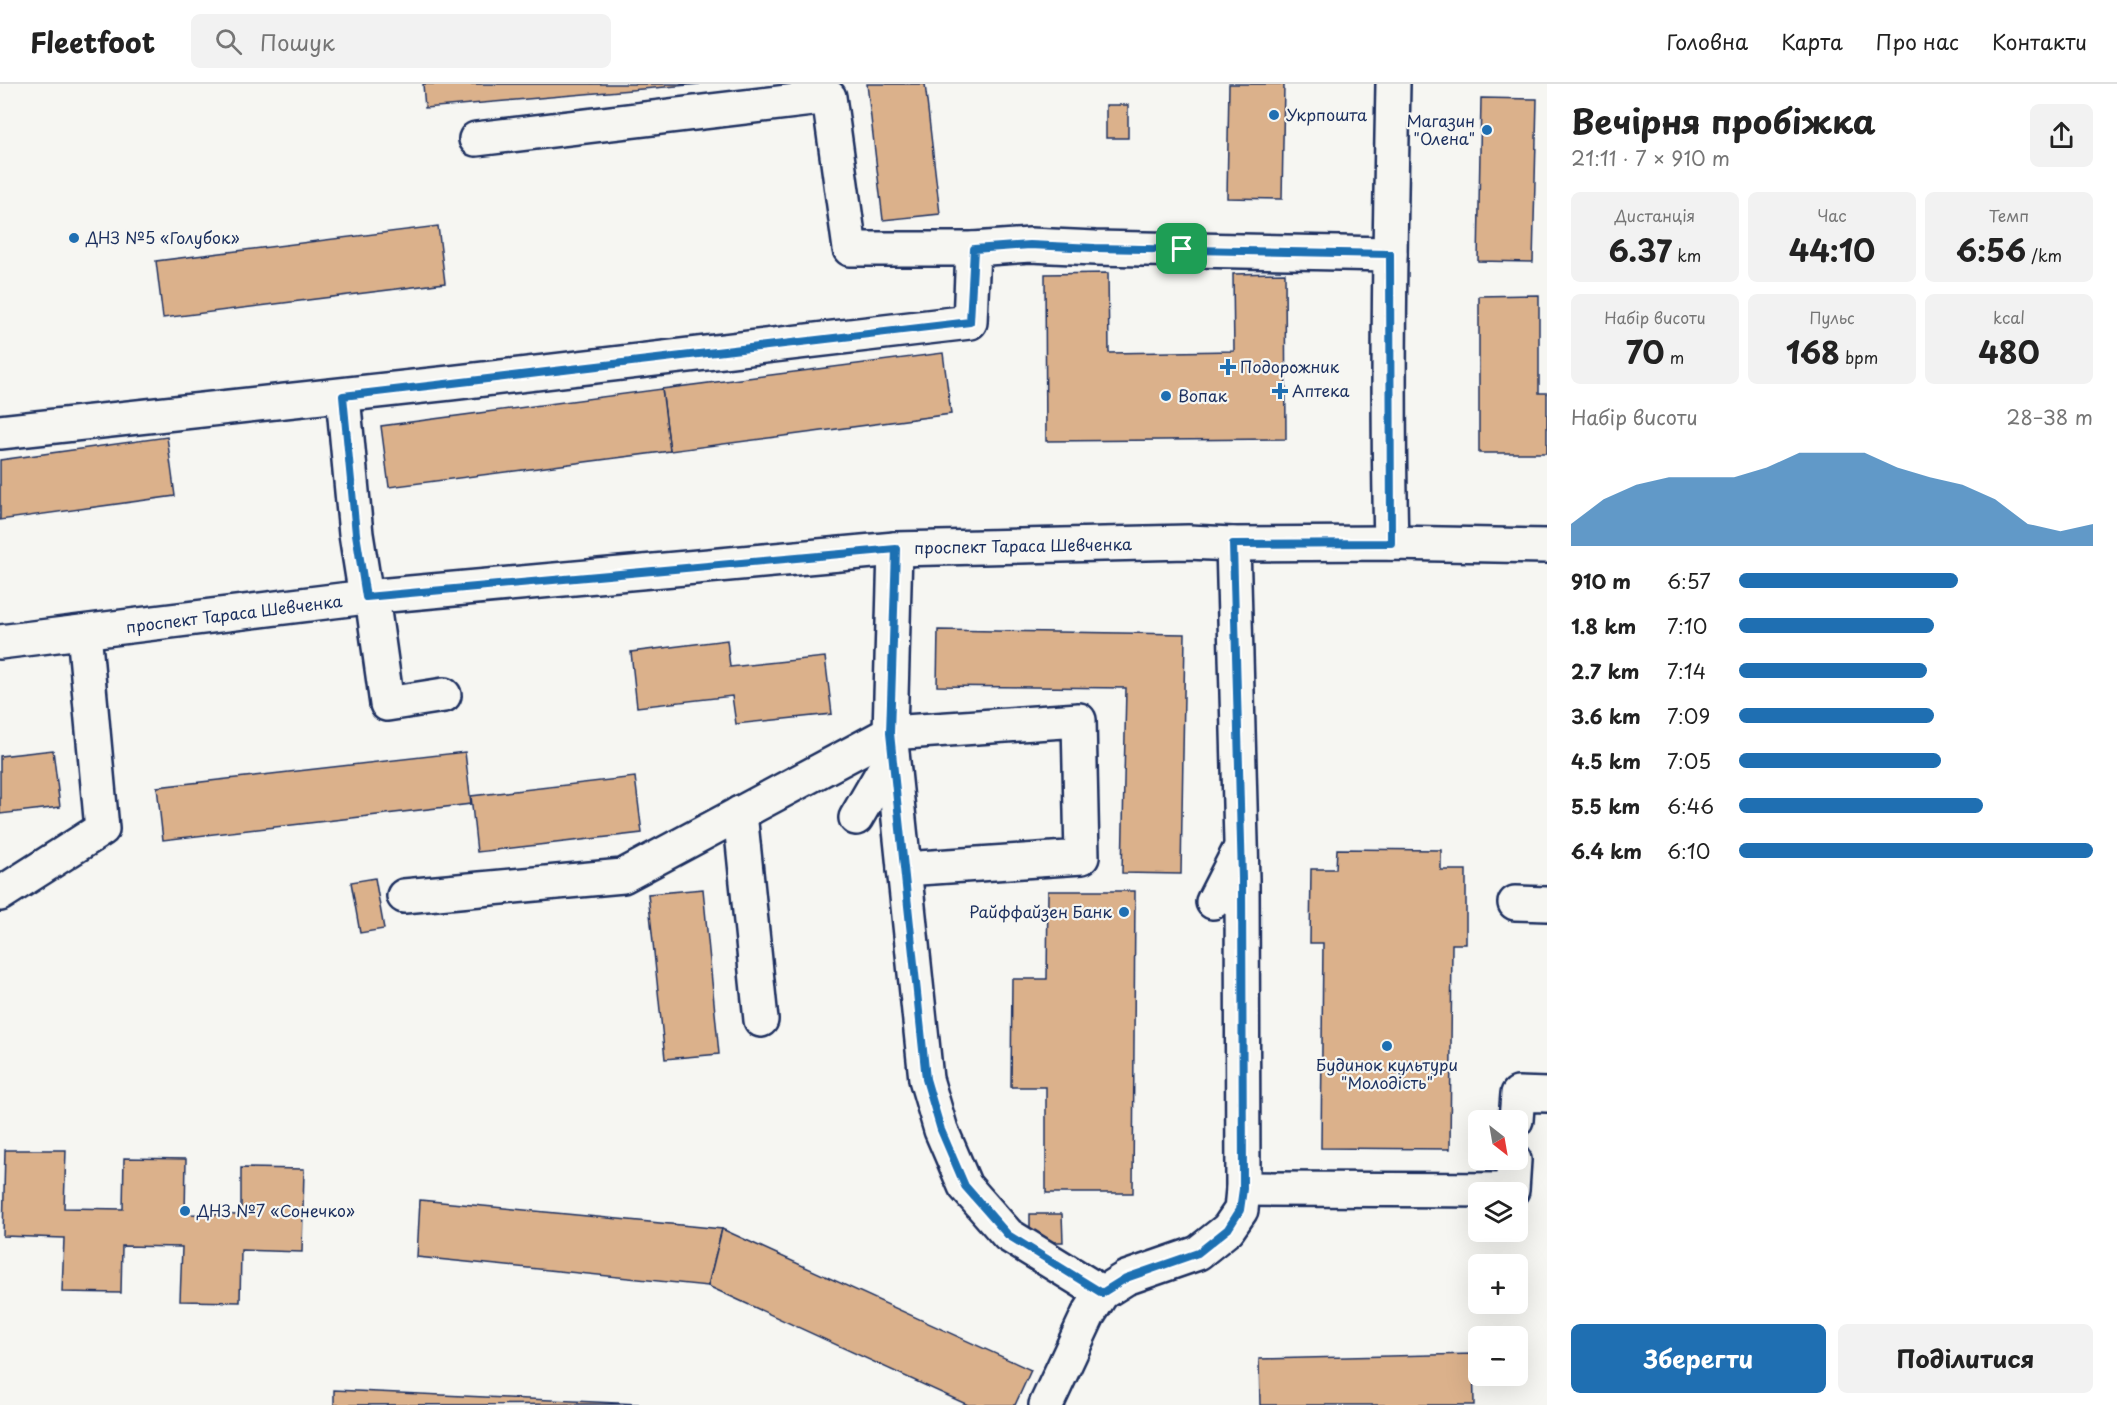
<!DOCTYPE html>
<html lang="uk">
<meta charset="utf-8">
<style>
body{margin:0;font-family:"Playpen Sans",sans-serif;background:#f2f2f2;color:#222;height:100vh;display:flex;flex-direction:column;font-size:22px;white-space:nowrap}
*{box-sizing:border-box;margin:0}
p{font-size:20px;color:#767676}
.icon{flex:none;width:33px;height:33px;fill:none;stroke:currentColor;stroke-width:2;stroke-linecap:round;stroke-linejoin:round}
.map{position:relative;flex:1;overflow:hidden}
.sheet{display:flex;flex-direction:column;background:#fff;width:570px}
.sheet>*{flex:none}
.needle{width:39px;rotate:149deg}
.buttons{position:absolute;left:1468px;top:1026px;display:grid;gap:12px}
.buttons a{display:grid;place-items:center;width:60px;height:60px;border-radius:9px;background:#fff;box-shadow:0 6px 24px #0002;font-size:30px}
.pin{position:absolute;display:grid;place-items:center;width:51px;height:51px;color:#fff;margin:-26px;border-radius:12px;box-shadow:0 3px 9px #0006}
.round{display:grid;place-items:center;flex:none;width:63px;height:63px;border-radius:9px;background:#f2f2f2}
.headline{display:flex;align-items:center;justify-content:space-between;height:102px;padding:0 24px}
h1{font-size:33px;font-weight:700;line-height:45px}
.stats{display:grid;grid-template-columns:repeat(3,1fr);gap:9px;height:102px;padding:6px 24px}
.stats div{display:grid;align-content:center;border-radius:9px;background:#f2f2f2;text-align:center}
.stats b{font-size:30px;font-weight:700}
.stats small{font-size:16px;font-weight:400}
.stats p{font-size:16px}
.chart{height:168px;padding:12px 24px}
.chart p{display:flex;justify-content:space-between}
.chart svg{width:100%;height:108px;margin-top:6px;fill:#1f6fb2;opacity:.7}
.action{display:flex;gap:12px;margin-top:auto;padding:12px 24px}
.action a{flex:1;height:69px;border-radius:9px;background:#1f6fb2;color:#fff;font-size:24px;font-weight:700;line-height:69px;text-align:center}
.action a+a{background:#f2f2f2;color:#222}
ul{padding:0 24px;list-style:none;font-size:20px}
li{display:grid;grid-template-columns:96px 72px 1fr;align-items:center;height:45px}
li i{height:15px;border-radius:8px;background:#1f6fb2}
header{display:flex;align-items:center;gap:36px;box-sizing:border-box;height:84px;padding:0 30px;background:#fff;border-bottom:2px solid #e0e0e0}
header strong{font-size:28px}
nav{display:flex;gap:33px;margin-inline-start:auto;font-size:21px}
.search{width:420px;height:54px;background:#f2f2f2;display:flex;align-items:center;gap:15px;box-sizing:border-box;padding:0 21px;border-radius:9px;color:#767676;font-size:22px}
main{display:flex;flex:1;min-height:0}
.map>svg:first-child{display:block}
.building{fill:#dbb18b;stroke:#1b2f5e;stroke-width:1.5}
.lines{fill:none;stroke-linecap:round;stroke-linejoin:round}
.minor-casing{stroke:#1b2f5e;stroke-width:38}
.minor{stroke:#f6f6f2;stroke-width:33}
.route-casing{stroke:#fff;stroke-width:12}
.route{stroke:#1f6fb2;stroke-width:8}
.poi-dot{fill:#1f6fb2;stroke:#f6f6f2;stroke-width:2}
.labels{text-anchor:middle;stroke-width:4.5;stroke-linejoin:round;paint-order:stroke}
.poi-label{font-size:16px;fill:#1b2f5e;stroke:#f6f6f2;text-anchor:start}
.street-label{font-size:16px;fill:#1b2f5e;stroke:#f6f6f2}
</style>
<header>
<strong>Fleetfoot</strong>
<div class="search"><svg class="icon" aria-label="search" viewBox="0 0 24 24"><circle cx="10" cy="10" r="6"/><path d="M15 15l6 6"/></svg>Пошук</div>
<nav><a>Головна</a><a>Карта</a><a>Про нас</a><a>Контакти</a></nav>
</header>
<main>
<div class="map">
<svg width="1547" height="1321" viewBox="0 0 1547 1321">
<rect width="100%" height="100%" fill="#f6f6f2"/>
<filter id="ink" filterUnits="userSpaceOnUse"><feTurbulence type="fractalNoise" baseFrequency=".0167" numOctaves="2"/><feDisplacementMap in="SourceGraphic" scale="12" xChannelSelector="R" yChannelSelector="G"/><feConvolveMatrix kernelMatrix="1 2 1 2 8 2 1 2 1" color-interpolation-filters="sRGB"/></filter>
<g filter="url(#ink)">
<g class="building">
<path d="M 423,0 L 700,0 L 425,24 Z"/>
<path d="M 867,0 L 925,0 L 940,130 L 883,136 Z"/>
<path d="M 1229,0 L 1284,0 L 1282,115 L 1227,114 Z"/>
<path d="M 1481,14 L 1537,15 L 1533,178 L 1478,177 Z"/>
<rect x="1106" y="21" width="22" height="33"/>
<path d="M 438,142 L 445,199 L 163,234 L 156,177 Z"/>
<path d="M 1108,189 L 1109,269 L 1234,267 L 1233,190 L 1285,189 L 1286,355 L 1046,357 L 1045,190 Z"/>
<path d="M 1539,211 L 1539,309 L 1547,309 L 1547,369 L 1479,369 L 1479,212 Z"/>
<path d="M 943,269 L 951,330 L 670,367 L 662,305 Z"/>
<path d="M 662,305 L 670,367 L 389,403 L 381,342 Z"/>
<path d="M 167,353 L 175,412 L 0,436 L 0,376 Z"/>
<path d="M 938,546 L 1185,550 L 1181,790 L 1122,789 L 1126,604 L 937,602 Z"/>
<path d="M 727,556 L 730,583 L 825,573 L 832,630 L 736,640 L 732,612 L 637,623 L 631,568 Z"/>
<path d="M 53,666 L 60,723 L 0,730 L 0,672 Z"/>
<path d="M 465,668 L 471,720 L 163,756 L 157,703 Z"/>
<path d="M 635,693 L 642,749 L 477,768 L 471,712 Z"/>
<path d="M 1337,765 L 1441,766 L 1441,786 L 1466,786 L 1466,860 L 1452,860 L 1450,1065 L 1321,1064 L 1323,859 L 1310,859 L 1311,785 L 1336,785 Z"/>
<path d="M 375,794 L 384,845 L 360,849 L 351,798 Z"/>
<path d="M 703,805 L 719,970 L 665,975 L 648,810 Z"/>
<path d="M 1048,807 L 1135,807 L 1133,1109 L 1046,1109 L 1046,1003 L 1011,1003 L 1012,895 L 1047,895 Z"/>
<path d="M 5,1066 L 66,1066 L 64,1124 L 123,1125 L 124,1074 L 186,1075 L 185,1130 L 241,1131 L 241,1084 L 304,1085 L 302,1168 L 241,1166 L 240,1218 L 180,1217 L 182,1163 L 122,1162 L 121,1209 L 62,1208 L 64,1154 L 3,1152 Z"/>
<path d="M 420,1116 L 722,1145 L 708,1202 L 417,1173 Z"/>
<path d="M 1030,1130 L 1062,1130 L 1063,1158 L 1030,1158 Z"/>
<path d="M 722,1145 L 1031,1286 L 1015,1321 L 968,1321 L 708,1202 Z"/>
<path d="M 1473,1270 L 1474,1321 L 1260,1321 L 1259,1275 Z"/>
<path d="M 334,1306 L 639,1320 L 334,1321 Z"/>
</g>
<g class="lines">
<defs>
<g id="minor">
<path d="M 476,55 L 829,13 L 850,165 L 973,165"/>
<path d="M 343,312 L 356,450 L 366,513"/>
<path d="M 0,348 L 450,299 L 970,238 L 973,165 L 1030,161 L 1095,164 L 1390,170"/>
<path d="M 1391,459 C 1387,306 1390,153 1393,0"/>
<path d="M 895,465 L 890,649 L 926,995 L 941,1046 L 965,1102 L 1008,1151 L 1102,1209"/>
<path d="M 372,513 L 387,620 L 444,611"/>
<path d="M 0,558 L 366,513 L 895,465 L 1188,458 L 1233,460 L 1391,459 L 1547,462"/>
<path d="M 740,729 L 761,936"/>
<path d="M 856,734 L 892,672"/>
<path d="M 0,810 L 102,745 L 84,548"/>
<path d="M 404,812 L 623,792 L 890,649 L 1079,636 L 1082,773 L 904,785"/>
<path d="M 1213,818 L 1238,769"/>
<path d="M 1515,819 L 1547,820"/>
<path d="M 1516,1036 L 1518,1010 L 1547,1011"/>
<path d="M 1243,1105 L 1512,1106 L 1514,1076"/>
<path d="M 1046,1321 L 1088,1231 L 1102,1209 L 1126,1194 L 1198,1169 L 1228,1145 L 1241,1126 L 1243,1105 L 1242,795 L 1233,460"/>
</g>
</defs>
<use href="#minor" class="minor-casing"/>
<use href="#minor" class="minor"/>
</g>
</g>
<g class="lines" filter="url(#ink)">
<defs>
<path id="route" d="M 1030,161 L 1095,164 L 1390,170 L 1391,459 L 1233,460 L 1242,795 L 1243,1105 L 1240,1126 L 1228,1145 L 1198,1169 L 1126,1194 L 1102,1209 L 1008,1151 L 965,1102 L 941,1046 L 926,995 L 890,649 L 896,465 L 366,513 L 356,450 L 343,312 L 970,238 L 974,165 Z"/>
</defs>
<use href="#route" class="route-casing"/>
<use href="#route" class="route"/>
</g>
<g class="poi-dot">
<circle cx="1274" cy="31" r="6"/>
<circle cx="1487" cy="46" r="6"/>
<circle cx="74" cy="154" r="6"/>
<path d="M1225 274h6v6h6v6h-6v6h-6v-6h-6v-6h6z"/>
<path d="M1277 298h6v6h6v6h-6v6h-6v-6h-6v-6h6z"/>
<circle cx="1166" cy="312" r="6"/>
<circle cx="1124" cy="828" r="6"/>
<circle cx="1387" cy="962" r="6"/>
<circle cx="185" cy="1127" r="6"/>
</g>
<g class="labels">
<g class="poi-label">
<text x="1286" y="37">Укрпошта</text>
<text x="1475" y="43" text-anchor="end">Магазин<tspan x="1475" dy="18">"Олена"</tspan></text>
<text x="86" y="160">ДНЗ №5 «Голубок»</text>
<text x="1240" y="289">Подорожник</text>
<text x="1292" y="313">Аптека</text>
<text x="1178" y="318">Вопак</text>
<text x="1112" y="834" text-anchor="end">Райффайзен Банк</text>
<text x="1387" y="987" text-anchor="middle">Будинок культури<tspan x="1387" dy="18">"Молодість"</tspan></text>
<text x="197" y="1133">ДНЗ №7 «Сонечко»</text>
</g>
<g class="street-label">
<text transform="translate(1023 462) rotate(-1)" y="6">проспект Тараса Шевченка</text>
<text transform="translate(234 530) rotate(-7)" y="6">проспект Тараса Шевченка</text>
</g>
</g>
</svg>
<div class="buttons">
<a><svg class="needle" viewBox="-14 -14 28 28"><path d="M0-13l5 13h-10z" fill="#e53935"/><path d="M0 13l5-13h-10z" fill="#767676"/></svg></a>
<a><svg class="icon" aria-label="layers" viewBox="0 0 24 24"><path d="M12 4l9 5-9 5-9-5zM3 14l9 5 9-5"/></svg></a>
<a>+</a>
<a>−</a>
</div>
<div class="pin" style="left:1182px;top:165px;background:#1e9e55"><svg class="icon" aria-label="arrive" viewBox="0 0 24 24"><path d="M6 21V4h12l-3 4 3 4H6"/></svg></div>
</div>
<section class="sheet">
<div class="headline"><div><h1>Вечірня пробіжка</h1><p>21:11 · 7 × 910 m</p></div><a class="round"><svg class="icon" aria-label="share" viewBox="0 0 24 24"><path d="M12 15V3M7 8l5-5 5 5M5 13v7h14v-7"/></svg></a></div>
<div class="stats">
<div><p>Дистанція</p><b>6.37<small> km</small></b></div>
<div><p>Час</p><b>44:10</b></div>
<div><p>Темп</p><b>6:56<small> /km</small></b></div>
</div>
<div class="stats">
<div><p>Набір висоти</p><b>70<small> m</small></b></div>
<div><p>Пульс</p><b>168<small> bpm</small></b></div>
<div><p>kcal</p><b>480</b></div>
</div>
<div class="chart"><p><span>Набір висоти</span>28–38 m</p>
<svg viewBox="0 0 160 44" preserveAspectRatio="none"><path d="M0 44V35L10 25L20 19L30 16L40 16L50 16L60 12L70 6L80 6L90 6L100 12L110 16L120 19L130 25L140 35L150 38L160 35V44z"/></svg>
</div>
<ul>
<li><b>910 m</b>6:57<i style="width:62%"></i></li>
<li><b>1.8 km</b>7:10<i style="width:55%"></i></li>
<li><b>2.7 km</b>7:14<i style="width:53%"></i></li>
<li><b>3.6 km</b>7:09<i style="width:55%"></i></li>
<li><b>4.5 km</b>7:05<i style="width:57%"></i></li>
<li><b>5.5 km</b>6:46<i style="width:69%"></i></li>
<li><b>6.4 km</b>6:10<i style="width:100%"></i></li>
</ul>
<div class="action"><a>Зберегти</a><a>Поділитися</a></div>
</section>
</main>
